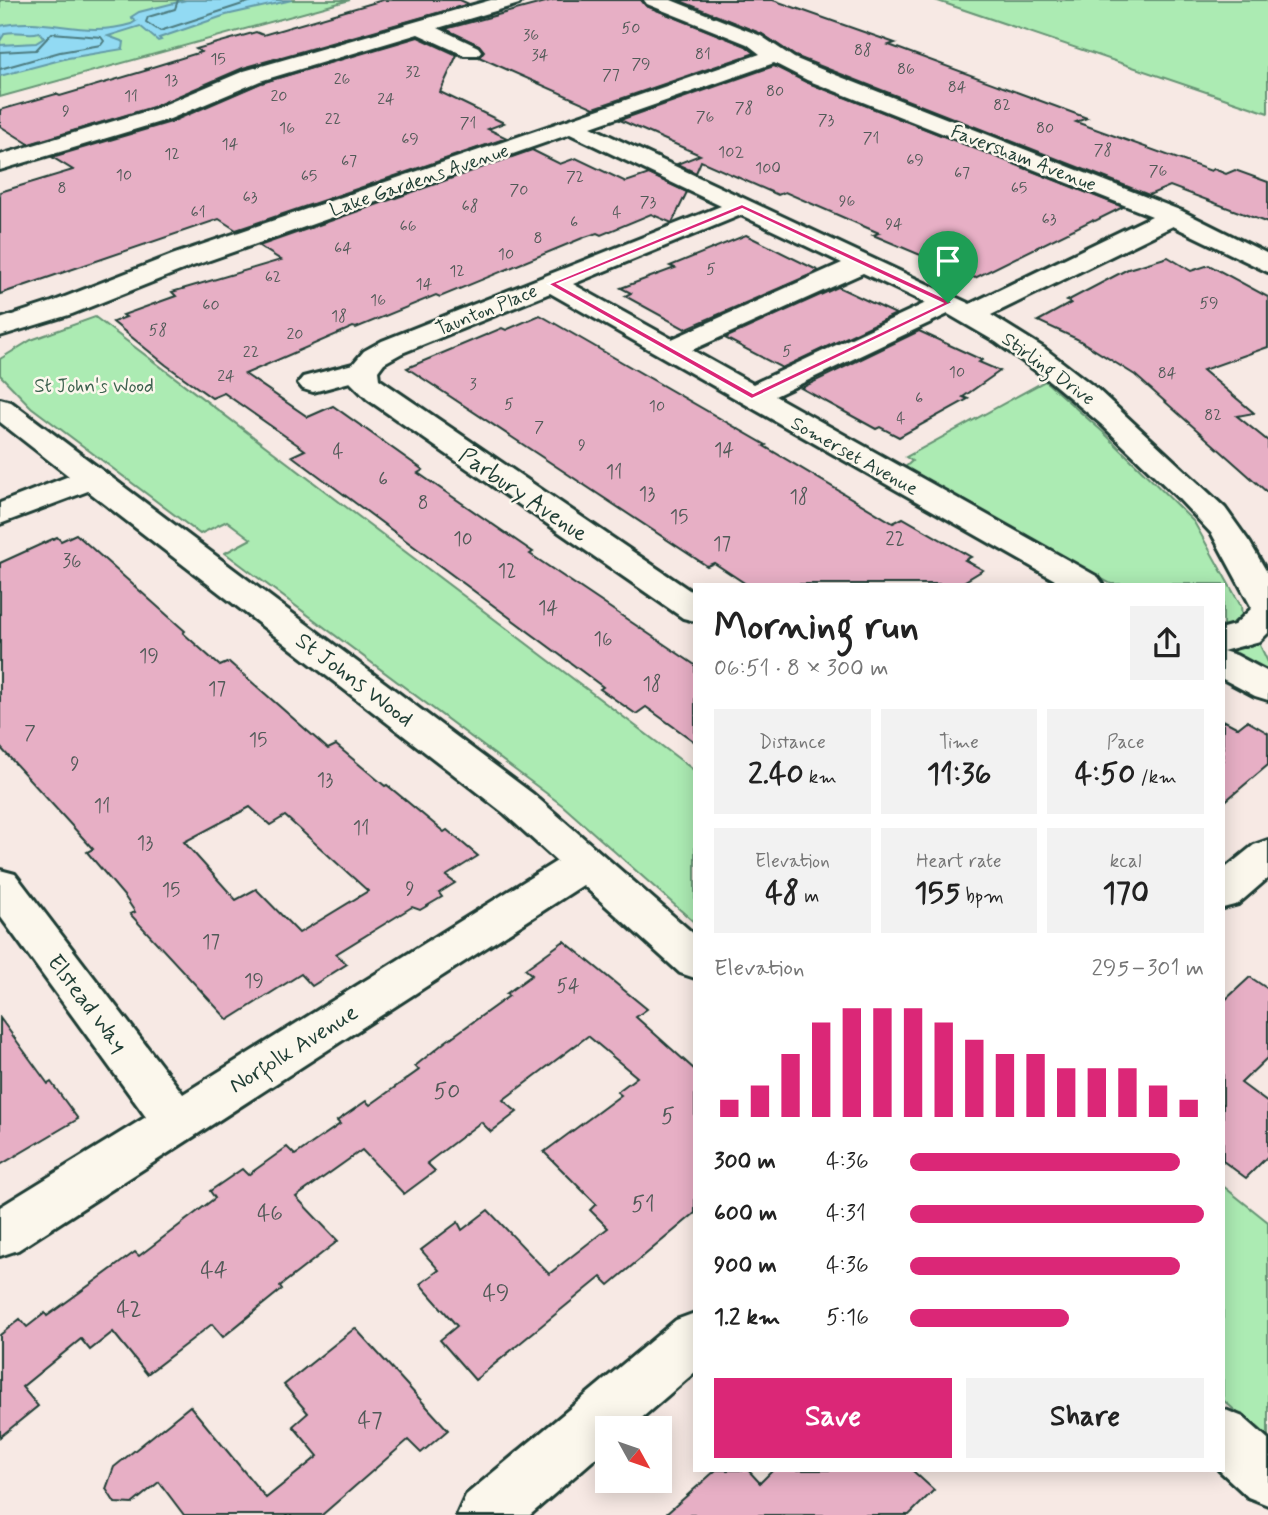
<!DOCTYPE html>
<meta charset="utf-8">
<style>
body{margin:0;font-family:Mynerve,sans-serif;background:#f2f2f2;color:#222;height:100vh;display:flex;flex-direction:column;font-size:26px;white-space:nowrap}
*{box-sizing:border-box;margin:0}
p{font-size:23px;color:#767676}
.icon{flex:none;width:38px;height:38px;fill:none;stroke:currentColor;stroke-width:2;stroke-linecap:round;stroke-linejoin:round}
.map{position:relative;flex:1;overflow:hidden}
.panel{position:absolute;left:693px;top:583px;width:532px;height:889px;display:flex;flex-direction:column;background:#fff;border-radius:0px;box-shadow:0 4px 18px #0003}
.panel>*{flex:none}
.needle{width:46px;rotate:130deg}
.controls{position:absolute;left:595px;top:1416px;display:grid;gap:14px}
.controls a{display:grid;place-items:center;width:77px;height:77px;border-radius:0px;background:#fff;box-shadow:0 4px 18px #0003;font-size:35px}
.pin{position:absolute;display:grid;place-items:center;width:60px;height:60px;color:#fff;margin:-72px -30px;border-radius:50% 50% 50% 0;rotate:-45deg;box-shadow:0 0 7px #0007}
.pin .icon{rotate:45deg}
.round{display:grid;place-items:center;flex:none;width:74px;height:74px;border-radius:0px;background:#f2f2f2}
.summary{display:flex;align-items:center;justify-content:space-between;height:119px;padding:0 21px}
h1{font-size:38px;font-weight:700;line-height:52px}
.metrics{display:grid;grid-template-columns:repeat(3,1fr);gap:10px;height:119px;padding:7px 21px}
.metrics div{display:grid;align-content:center;border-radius:0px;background:#f2f2f2;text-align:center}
.metrics b{font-size:30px;font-weight:700}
.metrics small{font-size:19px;font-weight:400}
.metrics p{font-size:19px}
.chart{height:196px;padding:14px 21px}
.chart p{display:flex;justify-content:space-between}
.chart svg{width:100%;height:126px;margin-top:7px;stroke:#db2777;stroke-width:6}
.primary-button{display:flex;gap:14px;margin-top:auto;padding:14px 21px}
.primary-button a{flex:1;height:80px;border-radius:0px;background:#db2777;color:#fff;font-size:28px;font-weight:700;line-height:80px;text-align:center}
.primary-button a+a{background:#f2f2f2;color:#222}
ul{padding:0 21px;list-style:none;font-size:23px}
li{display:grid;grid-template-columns:112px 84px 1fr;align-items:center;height:52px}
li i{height:18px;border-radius:9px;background:#db2777}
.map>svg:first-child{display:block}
.green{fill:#acebb3;stroke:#669474;stroke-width:2}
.water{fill:#92daf3;stroke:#649ba7;stroke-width:2}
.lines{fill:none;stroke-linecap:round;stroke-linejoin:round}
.shore{stroke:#4d7c80;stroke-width:2}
.building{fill:#e7afc5;stroke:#1f3d34;stroke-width:2;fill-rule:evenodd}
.minor-casing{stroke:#1f3d34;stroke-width:6}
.minor{fill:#fbf7ec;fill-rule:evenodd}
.route{fill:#db2777;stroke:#fff;stroke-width:2;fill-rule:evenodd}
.labels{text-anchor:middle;stroke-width:5;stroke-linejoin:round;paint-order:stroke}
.far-number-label{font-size:16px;fill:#515a58}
.far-street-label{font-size:19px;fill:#1f3d34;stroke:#fbf7ec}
.far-park-label{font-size:19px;fill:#3b604d;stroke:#fbf7ec}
.number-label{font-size:19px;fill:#515a58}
.street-label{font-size:23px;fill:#1f3d34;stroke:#fbf7ec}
.near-number-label{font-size:23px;fill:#515a58}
</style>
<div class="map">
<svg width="1268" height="1515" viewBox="0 0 1268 1515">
<rect width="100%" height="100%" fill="#f7e9e4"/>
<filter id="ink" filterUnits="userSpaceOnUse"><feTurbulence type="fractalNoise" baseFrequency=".0143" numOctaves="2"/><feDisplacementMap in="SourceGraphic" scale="14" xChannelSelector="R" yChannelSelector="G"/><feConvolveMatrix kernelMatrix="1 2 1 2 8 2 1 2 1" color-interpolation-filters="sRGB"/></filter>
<g filter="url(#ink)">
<g class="green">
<path d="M 0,0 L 350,0 L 0,97 Z"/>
<path d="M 935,0 L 1268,0 L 1268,113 Z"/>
<path d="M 95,317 L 695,771 L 695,923 L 562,805 L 225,553 L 251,539 L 227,521 L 200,534 L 31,407 L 0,375 L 0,359 L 31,340 Z"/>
<path d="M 1045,381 L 1103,432 L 1194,522 L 1241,606 L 1242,617 L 1237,625 L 1223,630 L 1223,584 L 1111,584 L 903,469 L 912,461 L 906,457 Z"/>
<path d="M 1258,641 L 1268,662 L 1268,684 L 1223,661 L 1223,647 Z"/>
<path d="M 1223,1186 L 1268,1222 L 1268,1439 L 1223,1400 Z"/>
</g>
<path class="water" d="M 186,0 L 292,0 L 226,15 L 159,38 L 161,40 L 158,41 L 140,26 L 108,36 L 124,42 L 123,49 L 68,58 L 0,76 L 0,45 L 36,43 L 44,38 L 39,32 C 29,36 19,30 5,33 L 0,41 L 0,26 C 46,15 82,39 131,24 L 136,21 L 131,17 L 139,12 Z"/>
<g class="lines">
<g class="shore">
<path d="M 178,0 L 175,9 L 148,17 L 146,22 L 160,31 L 255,0"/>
<path d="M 0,52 L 36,50 L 52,33 L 101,37 L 104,41 L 101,45 L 60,52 L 0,69"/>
</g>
</g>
<g class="building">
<path d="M 383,0 L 460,0 L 469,4 L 243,68 L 153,107 L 29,144 L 0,126 L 0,110 L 56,94 L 60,96 L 148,70 L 146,69 L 201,52 L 196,49 L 256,32 L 263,35 Z"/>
<path d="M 553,0 L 641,0 L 646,6 L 746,46 L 755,53 L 594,108 L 479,57 L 484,51 L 479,45 L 445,29 Z"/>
<path d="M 678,0 L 773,0 L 895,43 L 889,45 L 1087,118 L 1076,122 L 1211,171 L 1214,169 L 1226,174 L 1235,170 L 1268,182 L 1268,223 L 1170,186 L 1149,195 L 795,56 L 762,34 Z"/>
<path d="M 418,37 L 457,55 L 440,92 L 504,123 L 488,129 L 507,138 L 236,230 L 219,219 L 0,294 L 0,192 L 73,170 L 52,157 L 171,122 L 261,83 Z"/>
<path d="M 774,66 L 806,82 L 1123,207 L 1095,221 L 1092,220 L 975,278 L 873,235 L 879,233 L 785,192 L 778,195 L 701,161 L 696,173 L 677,164 L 700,155 L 620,120 Z"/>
<path d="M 532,150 L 560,164 L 576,158 L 626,182 L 649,174 L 687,192 L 672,223 L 651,214 L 601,235 L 597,233 L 585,237 L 440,297 L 436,295 L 356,328 L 353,327 L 245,374 L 308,417 L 333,406 L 423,470 L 418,473 L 533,552 L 530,554 L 695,665 L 695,742 L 646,707 L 636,714 L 600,689 L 603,687 L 292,456 L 305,450 L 224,393 L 212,398 L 166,365 L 113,322 L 126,317 L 123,315 L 176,296 L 172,292 L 281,260 L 259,246 Z"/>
<path d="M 746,235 L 819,271 L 685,329 L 625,296 L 631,293 L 621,288 L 675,268 L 670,266 Z"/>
<path d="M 1168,257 L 1191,271 L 1209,265 L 1268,297 L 1268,347 L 1203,370 L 1254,413 L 1237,416 L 1268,441 L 1268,493 L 1135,375 L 1077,339 L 1038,321 L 1071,303 L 1067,301 L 1128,269 Z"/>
<path d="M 838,287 L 896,314 L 782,368 L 725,338 Z"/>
<path d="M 540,315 L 766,445 L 764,446 L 893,523 L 903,518 L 971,557 L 965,560 L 983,570 L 960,584 L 746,584 L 714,563 L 707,566 L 407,368 L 502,328 L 506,330 Z"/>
<path d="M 919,331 L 982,360 L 979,362 L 1000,371 L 963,397 L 968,399 L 899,437 L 880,427 L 876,429 L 801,388 Z"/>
<path d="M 76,534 L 185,631 L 183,633 L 220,666 L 229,662 L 328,749 L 336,745 L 385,786 L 387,785 L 444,832 L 447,830 L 478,856 L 446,876 L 455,883 L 439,893 L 442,897 L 420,910 L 412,907 L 336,954 L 347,964 L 312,986 L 301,974 L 228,1020 L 130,914 L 135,912 L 125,897 L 87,852 L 93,849 L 0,747 L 0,563 L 57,537 L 61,541 ZM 250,807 L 270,825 L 285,816 L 368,891 L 299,933 L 256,889 L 236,900 L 184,842 Z"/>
<path d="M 1223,720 L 1238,728 L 1247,721 L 1268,733 L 1268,765 L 1223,803 Z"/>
<path d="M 564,941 L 647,1009 L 636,1017 L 695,1070 L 695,1213 L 609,1285 L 601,1277 L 475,1380 L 440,1340 L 457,1326 L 420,1284 L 439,1270 L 421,1250 L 458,1222 L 462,1230 L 488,1210 L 549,1274 L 608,1228 L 590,1210 L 596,1204 L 544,1152 L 621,1095 L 617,1092 L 637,1077 L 588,1036 L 503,1100 L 517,1112 L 491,1132 L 481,1122 L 427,1163 L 435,1171 L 404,1194 L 362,1150 L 296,1197 L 338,1241 L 280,1286 L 282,1289 L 223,1337 L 212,1324 L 147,1374 L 113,1332 L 90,1350 L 81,1339 L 22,1387 L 38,1406 L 0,1437 L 0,1335 L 20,1319 L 27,1327 L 45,1313 L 47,1316 L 135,1252 L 139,1256 L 215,1198 L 210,1191 L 242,1169 L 248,1175 L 287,1147 L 295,1155 L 340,1124 L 337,1121 L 366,1101 L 370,1105 L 419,1070 L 415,1066 L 445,1042 L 509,996 L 506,994 L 532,975 L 525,969 Z"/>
<path d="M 1250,977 L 1268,989 L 1268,1057 L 1241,1083 L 1268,1103 L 1268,1156 L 1246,1178 L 1223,1161 L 1223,1002 Z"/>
<path d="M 0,1018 L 48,1084 L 51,1082 L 78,1119 L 0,1165 Z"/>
<path d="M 355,1328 L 448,1430 L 421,1453 L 408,1440 L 322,1515 L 184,1515 L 159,1482 L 132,1504 L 115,1503 L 106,1489 L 114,1467 L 190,1406 L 266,1498 L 318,1456 L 293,1426 L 308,1413 L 284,1385 Z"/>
<path d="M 716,1470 L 748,1470 L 760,1483 L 773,1470 L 912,1470 L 934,1490 L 909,1515 L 665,1515 Z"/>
</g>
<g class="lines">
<defs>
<g id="minor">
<path d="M 491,0 L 522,0 L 519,4 L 438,28 L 478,47 L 481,51 L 478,55 L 464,55 L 418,34 L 260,81 L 170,119 L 0,170 L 0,155 L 154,109 L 244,71 Z"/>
<path d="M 644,0 L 671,0 L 761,36 L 794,58 L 823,70 L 1182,211 L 1268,254 L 1268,272 L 1173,226 L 991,315 L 1044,348 L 1097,389 L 1225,508 L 1250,543 L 1268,574 L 1268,633 L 1260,641 L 1223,651 L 1223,628 L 1234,625 L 1252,608 L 1212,534 L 1179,499 L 1101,424 L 1050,381 L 996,342 L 948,314 L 775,396 L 1098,577 L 1103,584 L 1062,584 L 550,293 L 402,353 L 384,363 L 378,371 L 379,379 L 695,594 L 695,621 L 683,618 L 367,399 L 350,382 L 313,392 L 303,389 L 298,383 L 303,377 L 353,364 L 364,351 L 382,341 L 721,206 L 570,134 L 190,267 L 72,314 L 0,336 L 0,319 L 52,302 L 172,255 L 760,54 L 747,44 L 647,4 ZM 774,63 L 807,80 L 1152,216 L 970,304 L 591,127 ZM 741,215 L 842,263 L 672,339 L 573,284 ZM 863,273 L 926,303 L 753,384 L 692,350 Z"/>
<path d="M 0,399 L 11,402 L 533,794 L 695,935 L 695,978 L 680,973 L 583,885 L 18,1250 L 0,1256 L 0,1207 L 146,1117 L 0,916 L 0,870 L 15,874 L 183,1094 L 557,861 L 505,814 L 88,491 L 0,524 L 0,503 L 69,476 L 0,422 Z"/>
<path d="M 1223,651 L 1236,655 L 1268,672 L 1268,700 L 1255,696 L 1223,679 Z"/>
<path d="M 1268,840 L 1268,878 L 1238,904 L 1223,908 L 1223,870 L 1254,845 Z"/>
<path d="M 695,1313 L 695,1372 L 630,1428 L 607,1428 L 607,1448 L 530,1515 L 457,1515 L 466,1495 L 676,1320 Z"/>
<path d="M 1223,1409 L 1243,1417 L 1268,1439 L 1268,1505 L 1248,1497 L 1219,1470 L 1223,1470 Z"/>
</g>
</defs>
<use href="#minor" class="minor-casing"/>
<use href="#minor" class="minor"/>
</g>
</g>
<path class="route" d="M 742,204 L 951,301 L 952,303 L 752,399 L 548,284 ZM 742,209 L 942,303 L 753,393 L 558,284 Z"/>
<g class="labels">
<g class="far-number-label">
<text x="631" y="33">50</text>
<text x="531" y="40">36</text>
<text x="863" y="55">88</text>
<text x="703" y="59">81</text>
<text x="540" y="60">34</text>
<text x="218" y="64">15</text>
<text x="641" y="69">79</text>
<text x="906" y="74">86</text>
<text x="413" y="77">32</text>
<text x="611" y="80">77</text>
<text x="342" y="84">26</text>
<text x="171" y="85">13</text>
<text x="957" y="92">84</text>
<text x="775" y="96">80</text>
<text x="131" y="101">11</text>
<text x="279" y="101">20</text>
<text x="386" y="104">24</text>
<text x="1002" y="110">82</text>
<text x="744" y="113">78</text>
<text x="66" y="116">9</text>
<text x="705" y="122">76</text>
<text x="333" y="124">22</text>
<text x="826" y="125">73</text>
<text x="468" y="128">71</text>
<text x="287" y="133">16</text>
<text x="1045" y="133">80</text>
<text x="871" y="143">71</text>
<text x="410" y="144">69</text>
<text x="230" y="149">14</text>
<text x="1103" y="155">78</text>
<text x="731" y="157">102</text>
<text x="172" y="159">12</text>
<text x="915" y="165">69</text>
<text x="349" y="166">67</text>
<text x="768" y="173">100</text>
<text x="1158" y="176">76</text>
<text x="962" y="178">67</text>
<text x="124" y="180">10</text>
<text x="309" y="181">65</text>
<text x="575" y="182">72</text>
<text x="62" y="193">8</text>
<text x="1019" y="193">65</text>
<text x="519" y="195">70</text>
<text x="250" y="202">63</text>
<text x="847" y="206">96</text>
<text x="648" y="207">73</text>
<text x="470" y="211">68</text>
<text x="198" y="217">61</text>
<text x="617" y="217">4</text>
<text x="1049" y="224">63</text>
<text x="574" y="227">6</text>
<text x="894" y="229">94</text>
<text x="408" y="231">66</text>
<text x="538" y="243">8</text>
<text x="343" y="253">64</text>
<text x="506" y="259">10</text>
<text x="711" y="274">5</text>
<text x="457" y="276">12</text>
<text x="273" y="282">62</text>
<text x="424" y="289">14</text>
<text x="378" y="305">16</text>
<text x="1209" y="308">59</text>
<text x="211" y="310">60</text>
<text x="339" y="321">18</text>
<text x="158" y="335">58</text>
<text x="295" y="339">20</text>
<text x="787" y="356">5</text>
<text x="251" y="357">22</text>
<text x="957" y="377">10</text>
<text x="1167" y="378">84</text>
<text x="226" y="381">24</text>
<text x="473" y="389">3</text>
<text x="919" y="403">6</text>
<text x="509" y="409">5</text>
<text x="657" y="411">10</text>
<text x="1213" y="420">82</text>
<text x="901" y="423">4</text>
<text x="539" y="432">7</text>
<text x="582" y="450">9</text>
</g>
<g class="far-street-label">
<text transform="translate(1024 157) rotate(21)" y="7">Faversham Avenue</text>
<text transform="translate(419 179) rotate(-19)" y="7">Lake Gardens Avenue</text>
<text transform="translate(486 309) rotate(-22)" y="7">Taunton Place</text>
<text transform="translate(1049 368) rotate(36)" y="7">Stirling Drive</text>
<text transform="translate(855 455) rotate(29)" y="7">Somerset Avenue</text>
</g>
<g class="far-park-label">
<text x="94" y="392">St John's Wood</text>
</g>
<g class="number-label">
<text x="724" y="456">14</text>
<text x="338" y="458">4</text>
<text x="614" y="478">11</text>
<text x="383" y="485">6</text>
<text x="647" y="500">13</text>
<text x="799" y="503">18</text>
<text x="423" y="509">8</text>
<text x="679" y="523">15</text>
<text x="463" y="545">10</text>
<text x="895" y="545">22</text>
<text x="722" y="550">17</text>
<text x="72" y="567">36</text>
<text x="507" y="577">12</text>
<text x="548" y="614">14</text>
<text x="603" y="645">16</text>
<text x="149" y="662">19</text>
<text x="652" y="690">18</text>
<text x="217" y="695">17</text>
<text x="30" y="739">7</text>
<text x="258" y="746">15</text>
<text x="75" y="770">9</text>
<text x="325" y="786">13</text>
<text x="102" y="812">11</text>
<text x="361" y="834">11</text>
<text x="145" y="849">13</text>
<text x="410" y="895">9</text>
<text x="171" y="896">15</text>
<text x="211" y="948">17</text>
<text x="254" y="987">19</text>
<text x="568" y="992">54</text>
</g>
<g class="street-label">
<text transform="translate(524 494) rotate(34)" y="8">Parbury Avenue</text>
<text transform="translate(355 679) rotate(37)" y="8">St Johns Wood</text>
<text transform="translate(88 1003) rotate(53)" y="8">Elstead Way</text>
<text transform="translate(293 1048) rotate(-32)" y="8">Norfolk Avenue</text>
</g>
<g class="near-number-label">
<text x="447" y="1098">50</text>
<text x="668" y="1123">5</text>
<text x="643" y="1211">51</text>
<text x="270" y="1220">46</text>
<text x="214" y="1277">44</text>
<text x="496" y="1300">49</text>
<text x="129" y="1316">42</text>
<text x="370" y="1427">47</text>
</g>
</g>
</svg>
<div class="controls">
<a><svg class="needle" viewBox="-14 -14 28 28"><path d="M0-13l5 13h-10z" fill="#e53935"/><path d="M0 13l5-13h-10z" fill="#767676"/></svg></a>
</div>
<div class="pin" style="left:948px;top:303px;background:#1e9e55"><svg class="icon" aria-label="arrive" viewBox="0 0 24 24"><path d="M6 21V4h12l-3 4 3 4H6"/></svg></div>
<section class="panel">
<div class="summary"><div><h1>Morning run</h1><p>06:51 · 8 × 300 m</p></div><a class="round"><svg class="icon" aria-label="share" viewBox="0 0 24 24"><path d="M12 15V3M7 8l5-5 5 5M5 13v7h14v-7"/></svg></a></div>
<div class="metrics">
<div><p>Distance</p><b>2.40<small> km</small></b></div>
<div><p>Time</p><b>11:36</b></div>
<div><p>Pace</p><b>4:50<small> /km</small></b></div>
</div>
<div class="metrics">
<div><p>Elevation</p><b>48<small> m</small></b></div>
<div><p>Heart rate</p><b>155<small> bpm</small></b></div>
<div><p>kcal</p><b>170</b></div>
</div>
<div class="chart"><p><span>Elevation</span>295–301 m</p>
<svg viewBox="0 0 160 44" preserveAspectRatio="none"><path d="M5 44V38M15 44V33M25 44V22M35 44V11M45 44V6M55 44V6M65 44V6M75 44V11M85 44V17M95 44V22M105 44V22M115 44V27M125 44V27M135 44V27M145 44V33M155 44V38"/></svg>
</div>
<ul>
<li><b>300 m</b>4:36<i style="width:92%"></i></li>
<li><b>600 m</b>4:31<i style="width:100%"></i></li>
<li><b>900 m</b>4:36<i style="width:92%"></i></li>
<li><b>1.2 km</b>5:16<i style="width:54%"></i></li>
</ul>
<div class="primary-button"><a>Save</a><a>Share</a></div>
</section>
</div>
